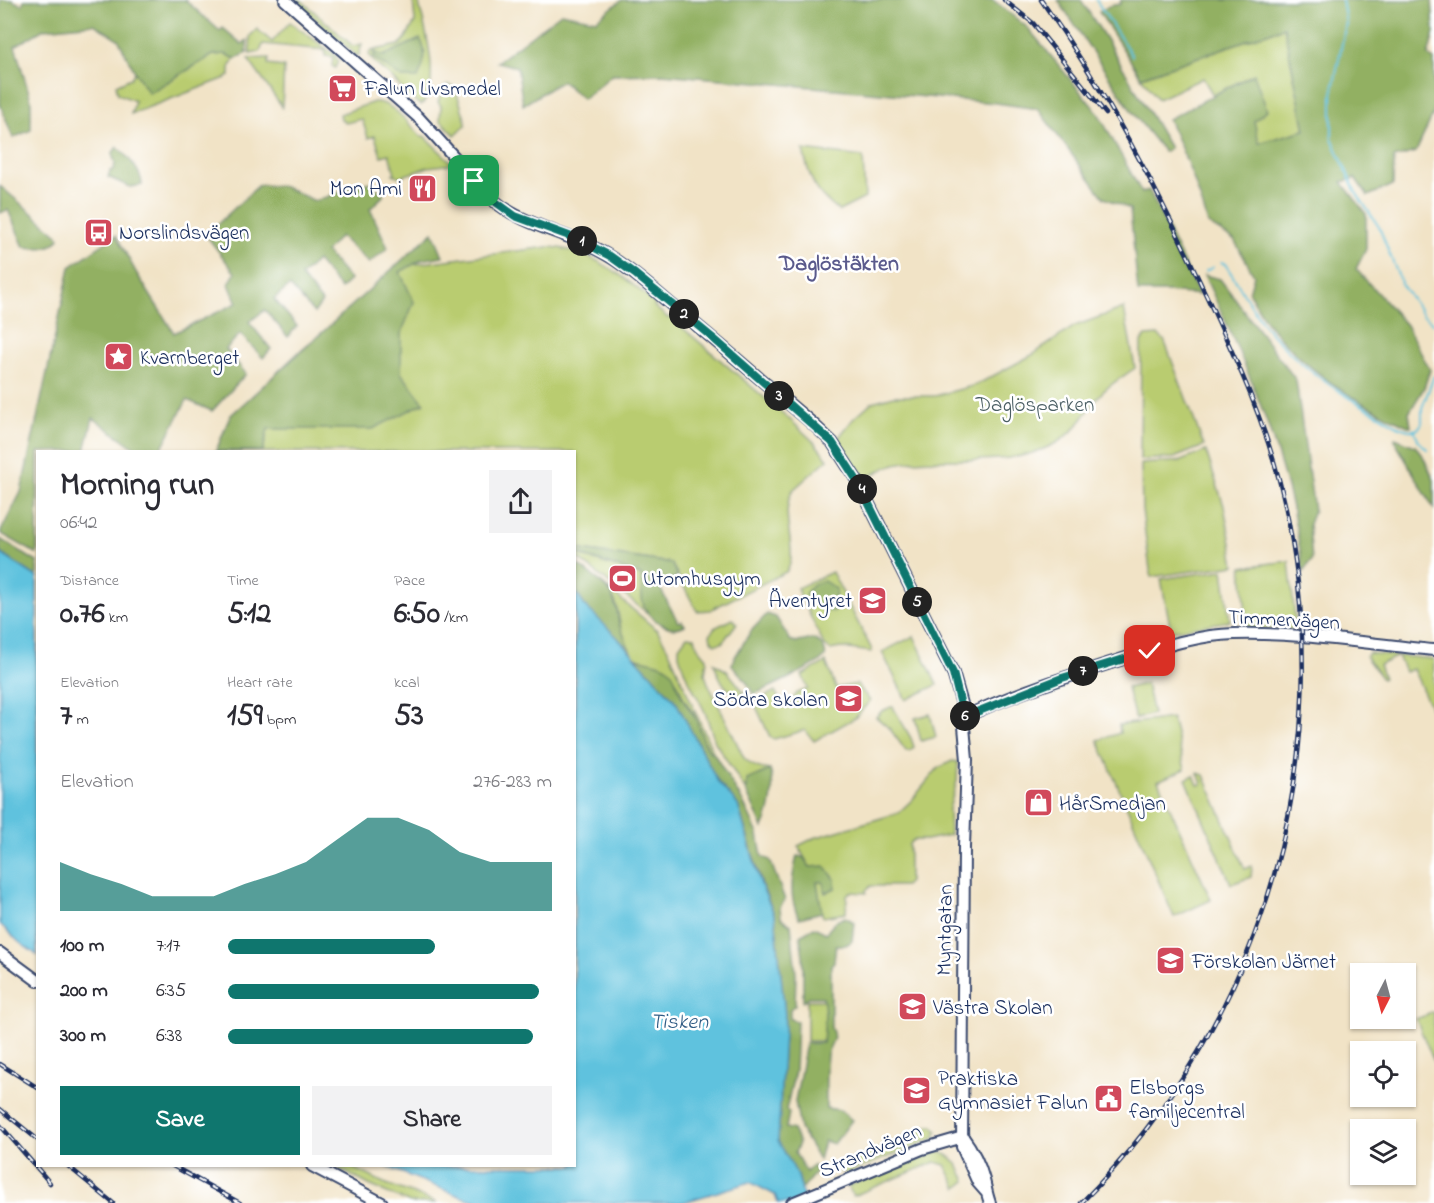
<!DOCTYPE html>
<meta charset="utf-8">
<style>
body{margin:0;font-family:"Indie Flower",sans-serif;background:#f2f2f3;color:#2b2b33;height:100vh;display:flex;flex-direction:column;font-size:22px;white-space:nowrap}
*{box-sizing:border-box;margin:0}
p{font-size:20px;color:#7c7c81}
.icon{flex:none;width:33px;height:33px;fill:none;stroke:currentColor;stroke-width:2;stroke-linecap:round;stroke-linejoin:round}
.map{position:relative;flex:1;overflow:hidden}
.drawer{position:absolute;left:36px;top:450px;width:540px;height:717px;display:flex;flex-direction:column;background:#fff;border-radius:0px;box-shadow:0 2px 4px #0004}
.drawer>*{flex:none}
.needle{width:39px;rotate:186deg}
.buttons{position:absolute;left:1350px;top:963px;display:grid;gap:12px}
.buttons a{display:grid;place-items:center;width:66px;height:66px;border-radius:0px;background:#fff;box-shadow:0 2px 4px #0004;font-size:30px}
.pin{position:absolute;display:grid;place-items:center;width:51px;height:51px;color:#fff;margin:-26px;border-radius:12px;box-shadow:0 3px 9px #0006}
.km{position:absolute;width:30px;height:30px;margin:-15px;border-radius:50%;background:#222;color:#fff;font-size:16px;line-height:30px;text-align:center}
.round{display:grid;place-items:center;flex:none;width:63px;height:63px;border-radius:0px;background:#f2f2f3}
.overview{display:flex;align-items:center;justify-content:space-between;height:102px;padding:0 24px}
h1{font-size:33px;font-weight:800;line-height:45px}
.figures{display:grid;grid-template-columns:repeat(3,1fr);gap:9px;height:102px;padding:6px 24px}
.figures div{display:grid;align-content:center}
.figures b{font-size:30px;font-weight:800}
.figures small{font-size:16px;font-weight:400}
.figures p{font-size:16px}
.chart{height:168px;padding:12px 24px}
.chart p{display:flex;justify-content:space-between}
.chart svg{width:100%;height:108px;margin-top:6px;fill:#0f766e;opacity:.7}
.cta{display:flex;gap:12px;margin-top:auto;padding:12px 24px}
.cta a{flex:1;height:69px;border-radius:0px;background:#0f766e;color:#fff;font-size:24px;font-weight:800;line-height:69px;text-align:center}
.cta a+a{background:#f2f2f3;color:#2b2b33}
ul{padding:0 24px;list-style:none;font-size:20px}
li{display:grid;grid-template-columns:96px 72px 1fr;align-items:center;height:45px}
li i{height:15px;border-radius:8px;background:#0f766e}
.map>svg:first-child{display:block}
.green{fill:#b9cc70;stroke:#6a7e67;stroke-width:1.5}
.forest{fill:#92b062;stroke:#567060;stroke-width:1.5}
.water{fill:#5fc2de;stroke:#3d789e;stroke-width:1.5}
.lines{fill:none;stroke-linecap:round;stroke-linejoin:round}
.stream{stroke:#5fc2de;stroke-width:2}
.tertiary-casing{stroke:#3b4a6e;stroke-width:14}
.tertiary{stroke:#fff;stroke-width:10}
.rail-casing{stroke:#1b2f5e;stroke-width:4.5}
.rail{stroke:#fff;stroke-width:2;stroke-dasharray:7;stroke-linecap:butt}
.route-casing{stroke:#fff;stroke-width:12}
.route{stroke:#0f766e;stroke-width:8}
.labels{text-anchor:middle;stroke-width:5;stroke-linejoin:round;paint-order:stroke}
.poi-label{font-size:21px;fill:#1b2f5e;stroke:#fff;text-anchor:start}
.park-label{font-size:21px;fill:#4a5e63;stroke:#fff}
.street-label{font-size:21px;fill:#1b2f5e;stroke:#fff}
.neighbourhood-label{font-size:22px;font-weight:bold;fill:#5a5a8c;stroke:#fff}
.water-label{font-size:22px;font-style:italic;fill:#2f5b84;stroke:#fff}
</style>
<div class="map">
<svg width="1434" height="1203" viewBox="0 0 1434 1203">
<rect width="100%" height="100%" fill="#fff"/>
<filter id="ink" filterUnits="userSpaceOnUse"><feTurbulence type="fractalNoise" baseFrequency=".0167" numOctaves="2"/><feDisplacementMap in="SourceGraphic" scale="12" xChannelSelector="R" yChannelSelector="G"/><feConvolveMatrix kernelMatrix="1 2 1 2 8 2 1 2 1" color-interpolation-filters="sRGB"/></filter>
<filter id="wash" filterUnits="userSpaceOnUse"><feTurbulence type="fractalNoise" baseFrequency=".008" numOctaves="4" result="noise"/><feDisplacementMap in="SourceGraphic" scale="24" xChannelSelector="R" yChannelSelector="G"/><feGaussianBlur stdDeviation="1.35" result="paint"/><feColorMatrix in="noise" values="0 0 0 0 0 0 0 0 0 0 0 0 0 0 0 0 0 1.4 0 .05"/><feComposite in="paint" operator="in"/></filter>
<g filter="url(#wash)">
<rect width="100%" height="100%" fill="#f1e3c6"/>
<g class="green">
<path d="M 294,0 L 301,0 L 353,46 L 362,44 L 359,55 L 357,56 Z"/>
<path d="M 413,0 L 418,0 C 424,24 443,87 421,105 C 409,99 402,89 393,79 C 385,70 374,66 369,54 L 370,51 L 399,45 L 405,39 L 415,22 Z"/>
<path d="M 290,22 L 335,55 L 338,61 L 335,68 L 332,66 L 333,57 L 325,56 L 325,50 L 263,44 L 260,52 L 250,54 L 250,36 L 257,29 L 272,42 Z"/>
<path d="M 1284,27 L 1305,130 L 1259,143 L 1253,121 L 1254,74 L 1213,95 L 1203,78 L 1158,99 L 1141,77 Z"/>
<path d="M 225,54 L 236,59 C 229,64 230,68 230,76 L 226,78 L 131,114 L 135,101 L 118,94 L 116,85 L 131,78 L 135,72 L 149,93 L 213,55 Z"/>
<path d="M 269,58 L 268,65 L 284,67 L 282,107 L 248,59 Z"/>
<path d="M 448,85 L 455,87 L 466,122 L 466,125 L 455,135 L 440,120 L 441,106 L 438,102 L 444,87 Z"/>
<path d="M 374,102 C 393,101 409,125 422,137 L 424,136 L 453,164 L 428,167 L 400,177 L 393,174 L 395,173 L 389,154 L 381,156 L 375,136 L 368,138 L 362,119 L 346,123 L 341,120 L 340,114 Z"/>
<path d="M 803,150 L 863,157 L 865,198 L 839,211 C 814,192 810,180 803,150 Z"/>
<path d="M 548,247 C 589,248 625,277 655,303 L 654,306 L 668,318 L 670,317 L 786,416 L 814,442 L 828,459 L 793,490 C 777,515 801,553 786,572 L 710,610 L 697,611 L 671,563 L 575,549 L 574,452 L 216,452 L 229,418 L 304,347 L 408,265 Z"/>
<path d="M 1124,308 L 1135,368 C 1123,377 1108,385 1099,396 C 1083,415 1080,429 1056,443 C 1007,471 948,453 895,464 C 884,467 873,476 862,480 L 835,442 L 854,418 L 872,402 L 894,396 L 935,396 L 976,385 L 1032,355 L 1075,326 Z"/>
<path d="M 1158,335 L 1164,340 L 1166,345 L 1204,446 L 1174,458 L 1140,460 L 1141,342 L 1146,336 Z"/>
<path d="M 1206,451 L 1224,506 L 1235,565 L 1151,577 L 1142,510 L 1141,464 L 1181,461 Z"/>
<path d="M 574,552 L 585,557 L 641,575 L 643,603 L 651,616 L 575,556 Z"/>
<path d="M 1289,561 L 1296,629 L 1247,628 L 1242,567 Z"/>
<path d="M 1223,570 L 1230,621 L 1171,631 L 1161,579 Z"/>
<path d="M 832,572 L 872,650 L 872,652 L 841,648 L 830,650 L 824,645 L 797,588 Z"/>
<path d="M 597,579 L 658,631 L 669,651 L 713,752 L 712,754 L 700,734 L 695,716 L 684,699 L 677,682 L 667,667 C 658,664 644,662 636,657 C 619,646 621,617 615,601 C 611,592 604,586 597,579 Z"/>
<path d="M 733,619 L 737,623 L 722,643 L 715,644 L 711,640 L 710,635 L 714,628 Z"/>
<path d="M 687,636 L 695,637 L 697,646 L 707,658 L 705,675 L 708,683 L 744,758 C 752,766 759,769 770,770 L 747,780 L 746,791 L 715,742 L 705,712 L 685,673 L 679,655 L 679,647 Z"/>
<path d="M 914,636 L 937,685 L 906,700 L 882,652 Z"/>
<path d="M 1369,653 L 1434,659 L 1434,715 L 1413,669 L 1405,672 L 1398,656 L 1379,665 L 1384,678 L 1382,679 L 1368,660 L 1366,657 Z"/>
<path d="M 826,662 L 836,688 L 857,684 L 870,701 L 855,718 L 814,741 L 805,730 L 774,739 L 770,737 L 754,702 L 775,691 L 783,706 L 790,703 L 797,693 L 808,689 L 802,675 Z"/>
<path d="M 714,663 L 727,671 L 745,693 C 727,698 719,678 714,663 Z"/>
<path d="M 1146,683 L 1153,714 L 1135,719 L 1127,688 Z"/>
<path d="M 891,707 L 893,707 L 911,738 L 914,747 L 910,751 L 906,751 L 890,729 L 876,717 L 882,711 Z"/>
<path d="M 930,714 L 936,737 L 921,741 L 915,718 Z"/>
<path d="M 1172,718 L 1185,769 L 1158,781 L 1211,900 L 1174,917 L 1098,740 L 1120,733 L 1119,725 Z"/>
<path d="M 952,761 L 958,762 L 957,781 L 949,809 L 950,835 L 926,840 L 913,840 L 909,844 L 909,882 L 905,886 L 871,886 L 866,890 L 866,893 L 850,892 L 847,895 L 846,913 L 823,917 C 819,906 817,894 817,881 L 823,882 L 825,893 L 835,888 L 810,867 L 798,846 L 814,838 L 898,813 L 912,800 L 938,768 Z"/>
<path d="M 1198,773 L 1204,775 L 1245,869 L 1252,866 L 1251,877 L 1231,884 L 1186,779 L 1194,775 L 1198,785 L 1202,784 Z"/>
<rect x="807" y="1000" width="19" height="41"/>
<path d="M 1434,1012 L 1434,1062 L 1416,1019 Z"/>
<path d="M 929,1126 L 933,1126 L 937,1131 L 935,1138 L 848,1173 L 843,1173 L 838,1170 L 840,1166 Z"/>
<path d="M 936,1152 C 953,1152 960,1168 966,1181 L 957,1188 L 945,1165 L 935,1162 L 853,1196 L 848,1186 Z"/>
<path d="M 334,1166 L 350,1166 L 384,1183 L 438,1203 L 410,1203 L 369,1185 Z"/>
</g>
<g class="forest">
<path d="M 0,0 L 12,0 L 22,5 L 24,0 L 185,0 L 220,31 L 223,28 L 242,44 L 247,40 L 247,53 L 236,59 L 225,54 L 213,55 L 149,93 L 135,72 L 118,39 L 94,24 L 44,29 L 15,46 L 31,100 L 31,130 L 13,138 L 0,104 Z"/>
<path d="M 622,0 L 993,0 L 1028,28 L 1098,113 L 1142,193 L 1149,190 L 1199,295 L 1167,292 L 1138,292 L 1130,209 L 1104,198 L 1038,109 L 996,103 L 662,74 L 612,75 L 583,99 L 562,81 L 523,105 L 517,67 L 497,62 L 561,13 L 596,20 Z"/>
<path d="M 1058,0 L 1081,0 L 1106,39 L 1170,148 L 1164,152 L 1133,113 Z"/>
<path d="M 1121,0 L 1432,0 L 1434,33 L 1428,56 L 1434,60 L 1434,112 L 1416,152 L 1394,158 L 1393,185 L 1368,196 L 1355,178 L 1342,182 L 1366,214 L 1366,249 L 1356,269 L 1406,325 L 1430,370 L 1424,388 L 1409,413 L 1411,426 L 1408,426 C 1356,403 1306,371 1269,325 C 1262,316 1256,304 1249,293 L 1254,275 L 1234,240 L 1208,224 C 1198,187 1184,153 1168,119 L 1254,74 L 1267,110 L 1254,121 L 1259,143 L 1305,130 L 1284,27 L 1141,77 L 1099,12 L 1109,6 L 1120,4 Z"/>
<path d="M 420,39 C 428,52 424,64 418,78 L 402,78 L 374,58 L 374,52 L 383,56 Z"/>
<path d="M 117,147 C 127,155 142,172 142,185 L 130,187 L 108,177 L 110,171 L 114,169 L 115,163 L 112,154 Z"/>
<path d="M 369,182 L 384,195 L 370,209 L 388,248 L 369,263 L 340,236 L 326,252 L 350,280 L 341,289 L 317,261 L 301,276 L 322,302 L 314,313 L 290,286 L 274,299 L 297,326 L 288,337 L 265,310 L 249,322 L 271,349 L 263,358 L 240,334 L 226,349 L 246,374 L 212,411 L 187,400 L 160,451 L 139,451 L 93,418 L 85,451 L 38,452 L 37,554 L 0,533 L 21,492 L 70,267 L 116,235 L 137,274 L 174,333 L 237,303 L 229,284 L 235,273 L 206,235 L 259,185 L 282,186 L 315,201 Z"/>
<path d="M 0,186 L 58,235 L 59,238 C 52,250 37,248 24,247 L 8,210 L 0,213 Z"/>
<path d="M 433,232 L 443,256 L 421,260 L 400,272 L 414,302 L 401,334 L 401,373 L 424,403 L 373,429 L 268,429 L 263,451 L 216,451 L 231,415 Z"/>
<path d="M 1204,275 L 1220,279 L 1296,380 L 1314,511 L 1309,524 L 1312,560 L 1303,572 C 1291,466 1249,370 1204,275 Z"/>
<path d="M 1395,438 L 1415,446 L 1422,454 L 1434,480 L 1434,509 L 1394,440 Z"/>
<path d="M 0,539 L 37,562 L 37,577 L 0,553 Z"/>
<path d="M 575,549 L 671,563 L 678,576 L 659,586 L 678,622 L 682,621 L 685,625 C 670,634 648,619 643,604 C 641,595 641,584 641,575 L 575,553 Z"/>
<path d="M 575,563 L 597,579 L 611,593 L 617,610 L 619,624 L 631,652 L 584,605 L 575,591 Z"/>
<path d="M 824,581 L 836,589 L 834,611 C 819,610 813,607 805,594 L 812,585 Z"/>
<path d="M 767,614 L 776,617 L 790,640 C 800,646 809,636 817,641 C 822,643 827,652 825,657 C 823,662 760,693 753,694 L 746,681 L 732,665 L 733,660 L 751,631 Z"/>
<path d="M 636,658 C 644,660 662,663 667,667 C 675,673 676,684 680,692 C 683,701 689,708 694,716 C 701,725 700,741 711,753 L 713,752 L 743,802 L 758,834 L 762,857 L 770,860 L 785,900 L 780,907 L 781,918 L 791,925 L 796,974 L 795,1005 L 790,1009 L 790,1019 L 797,1021 L 795,1071 L 786,1110 L 789,1113 L 786,1128 L 793,1130 L 799,1143 L 795,1153 L 806,1172 L 813,1165 L 816,1172 L 802,1189 L 798,1176 L 778,1141 L 785,1015 L 775,916 L 762,885 L 738,805 L 718,782 L 676,702 Z"/>
<path d="M 770,770 C 776,786 770,814 763,828 L 746,791 L 747,780 Z"/>
<path d="M 797,856 L 803,857 L 810,867 L 825,866 L 835,879 L 835,888 L 825,893 L 823,882 L 817,882 L 822,912 L 799,918 C 788,897 792,877 797,856 Z"/>
<path d="M 845,917 L 854,922 L 852,941 L 846,945 L 836,945 L 834,962 L 831,965 L 831,1028 C 838,1040 829,1044 827,1055 C 825,1072 826,1091 826,1108 L 840,1110 L 852,1120 L 834,1144 L 824,1141 L 819,1160 L 800,1129 L 795,1101 L 806,1043 L 823,1043 L 825,1013 L 823,997 L 809,997 L 803,1001 L 803,956 L 800,935 L 814,927 L 826,933 L 836,921 Z"/>
</g>
<g class="water">
<path d="M 0,553 L 37,577 L 37,955 L 20,943 L 0,924 Z"/>
<path d="M 575,591 L 584,605 L 616,636 L 676,702 L 718,782 L 738,805 L 761,885 L 775,916 L 785,1015 L 778,1141 L 798,1176 L 805,1203 L 778,1203 L 775,1195 L 750,1182 L 681,1203 L 483,1203 L 462,1197 L 385,1166 L 574,1166 Z"/>
</g>
<g class="lines">
<g class="stream">
<path d="M 1096,0 L 1132,56"/>
<path d="M 1342,0 L 1346,23 L 1332,94 L 1332,138 L 1355,191 L 1379,227 L 1402,285 L 1423,315 L 1434,324"/>
<path d="M 1221,262 L 1225,264 C 1238,283 1249,304 1262,322 C 1293,363 1337,392 1381,416 C 1392,422 1406,434 1418,429 L 1422,423 L 1422,408 L 1434,376"/>
<path d="M 1206,271 L 1213,267"/>
<path d="M 1415,431 L 1419,442 L 1428,450"/>
</g>
</g>
</g>
<g filter="url(#ink)">
<g class="lines">
<defs>
<g id="tertiary">
<path d="M 285,0 L 419,118 L 493,200 C 528,229 574,233 612,258 C 634,272 653,289 673,306 C 721,344 766,385 813,424 L 832,442 L 858,482 L 953,673 L 962,704 L 967,760 L 964,847 L 962,1147 L 978,1183 L 985,1191"/>
<path d="M 964,717 C 1015,693 1069,676 1123,659 C 1159,648 1196,635 1234,634 C 1301,632 1368,644 1434,650"/>
<path d="M 0,953 L 38,981"/>
<path d="M 963,1137 C 972,1149 980,1165 984,1180 C 986,1188 987,1195 990,1203"/>
<path d="M 312,1166 L 382,1203"/>
<path d="M 792,1203 L 922,1149 L 963,1137"/>
</g>
</defs>
<use href="#tertiary" class="tertiary-casing"/>
<use href="#tertiary" class="tertiary"/>
<defs>
<g id="rail">
<path d="M 1004,0 L 1033,23 L 1106,114"/>
<path d="M 1041,0 C 1107,92 1159,192 1206,295 C 1237,361 1268,428 1284,500 C 1341,754 1266,1019 1081,1203"/>
<path d="M 0,1064 L 38,1088"/>
<path d="M 0,1109 L 38,1140"/>
<path d="M 0,1125 L 50,1183"/>
<path d="M 68,1166 L 113,1203"/>
<path d="M 173,1166 L 240,1203"/>
</g>
</defs>
<use href="#rail" class="rail-casing"/>
<use href="#rail" class="rail"/>
</g>
</g>
<g class="lines" filter="url(#ink)">
<defs>
<path id="route" d="M 474,181 L 493,200 L 515,216 L 580,240 L 610,256 L 635,274 L 714,339 L 832,442 L 858,482 L 953,673 L 964,717 L 1062,678 L 1150,651"/>
</defs>
<use href="#route" class="route-casing"/>
<use href="#route" class="route"/>
</g>
<defs>
<symbol id="supermarket-square" viewBox="-11 -11 22 22"><rect x="-9" y="-9" width="18" height="18" rx="4" fill="#d1495b" stroke="#fff"/><path d="M-6-5.5h2.5l.6 2H6L4.5 2H-2.5L-4.4-4H-6ZM-1.5 3.2a1.3 1.3 0 1 0 .1 0ZM3 3.2a1.3 1.3 0 1 0 .1 0Z" fill="#fff"/></symbol>
<symbol id="restaurant-square" viewBox="-11 -11 22 22"><rect x="-9" y="-9" width="18" height="18" rx="4" fill="#d1495b" stroke="#fff"/><path d="M-5-6h1v4h1v-4h1v4h1v-4h1v5L-1.5 .5V6h-2V.5L-5-1ZM5-6V6H3V1.5H1.5Q1.5-4 5-6Z" fill="#fff"/></symbol>
<symbol id="bus-square" viewBox="-11 -11 22 22"><rect x="-9" y="-9" width="18" height="18" rx="4" fill="#d1495b" stroke="#fff"/><path d="M-5-6H5V4H4V6H2V4H-2V6H-4V4H-5ZM-3.5-4V0h7V-4ZM-3.5 1.2v1.5H-2V1.2ZM2 1.2v1.5H3.5V1.2Z" fill="#fff"/></symbol>
<symbol id="sight-square" viewBox="-11 -11 22 22"><rect x="-9" y="-9" width="18" height="18" rx="4" fill="#d1495b" stroke="#fff"/><path d="M0-6L1.8-2.2L6-1.7L2.9 1.2L3.7 5.4L0 3.3L-3.7 5.4L-2.9 1.2L-6-1.7L-1.8-2.2Z" fill="#fff"/></symbol>
<symbol id="stadium-square" viewBox="-11 -11 22 22"><rect x="-9" y="-9" width="18" height="18" rx="4" fill="#d1495b" stroke="#fff"/><path d="M0-5a6.5 5 0 1 0 0 10a6.5 5 0 1 0 0-10ZM-3.5-1.8h7v3.6h-7Z" fill="#fff"/></symbol>
<symbol id="school-square" viewBox="-11 -11 22 22"><rect x="-9" y="-9" width="18" height="18" rx="4" fill="#d1495b" stroke="#fff"/><path d="M0-5L7-2L0 1L-7-2ZM-4 1L0 2.5L4 1V4Q0 6-4 4Z" fill="#fff"/></symbol>
<symbol id="shop-square" viewBox="-11 -11 22 22"><rect x="-9" y="-9" width="18" height="18" rx="4" fill="#d1495b" stroke="#fff"/><path d="M-5-2.5h2.3a2.7 3.5 0 0 1 5.4 0H5L5.5 6h-11ZM-1.5-2.5h3a1.5 2.3 0 0 0-3 0Z" fill="#fff"/></symbol>
<symbol id="civic-square" viewBox="-11 -11 22 22"><rect x="-9" y="-9" width="18" height="18" rx="4" fill="#d1495b" stroke="#fff"/><path d="M-.6-6.5H3V-4.5H.6V-3L4-1V1h2V6H-6V1h2V-1L-.6-3ZM-1.2 2.5V6h2.4V2.5Z" fill="#fff"/></symbol>
</defs>
<g fill-rule="evenodd">
<use href="#supermarket-square" x="326" y="72" width="33" height="33"/>
<use href="#restaurant-square" x="406" y="172" width="33" height="33"/>
<use href="#bus-square" x="82" y="216" width="33" height="33"/>
<use href="#sight-square" x="102" y="340" width="33" height="33"/>
<use href="#stadium-square" x="606" y="562" width="33" height="33"/>
<use href="#school-square" x="856" y="584" width="33" height="33"/>
<use href="#school-square" x="832" y="682" width="33" height="33"/>
<use href="#shop-square" x="1022" y="786" width="33" height="33"/>
<use href="#school-square" x="1154" y="944" width="33" height="33"/>
<use href="#school-square" x="896" y="990" width="33" height="33"/>
<use href="#school-square" x="900" y="1074" width="33" height="33"/>
<use href="#civic-square" x="1092" y="1082" width="33" height="33"/>
</g>
<g class="labels">
<g class="poi-label">
<text x="364" y="95">Falun Livsmedel</text>
<text x="402" y="195" text-anchor="end">Mon Ami</text>
<text x="119" y="239">Norslindsvägen</text>
<text x="140" y="364">Kvarnberget</text>
<text x="643" y="585">Utomhusgym</text>
<text x="852" y="607" text-anchor="end">Äventyret</text>
<text x="828" y="706" text-anchor="end">Södra skolan</text>
<text x="1059" y="810">HårSmedjan</text>
<text x="1192" y="968">Förskolan Järnet</text>
<text x="933" y="1014">Västra Skolan</text>
<text x="938" y="1085">Praktiska<tspan x="938" dy="24">Gymnasiet Falun</tspan></text>
<text x="1129" y="1094">Elsborgs<tspan x="1129" dy="24">familjecentral</tspan></text>
</g>
<g class="park-label">
<text x="1035" y="411">Daglösparken</text>
</g>
<g class="street-label">
<text transform="translate(1284 619) rotate(3)" y="7">Timmervägen</text>
<text transform="translate(944 930) rotate(-89)" y="7">Myntgatan</text>
<text transform="translate(870 1150) rotate(-23)" y="7">Strandvägen</text>
</g>
<g class="neighbourhood-label">
<text x="839" y="270">Daglöstäkten</text>
</g>
<g class="water-label">
<text x="679" y="1028">Tisken</text>
</g>
</g>
</svg>
<div class="buttons">
<a><svg class="needle" viewBox="-14 -14 28 28"><path d="M0-13l5 13h-10z" fill="#e53935"/><path d="M0 13l5-13h-10z" fill="#7c7c81"/></svg></a>
<a><svg class="icon" aria-label="locate" viewBox="0 0 24 24"><circle cx="12" cy="12" r="6"/><path d="M12 2v4M12 18v4M2 12h4M18 12h4"/></svg></a>
<a><svg class="icon" aria-label="layers" viewBox="0 0 24 24"><path d="M12 4l9 5-9 5-9-5zM3 14l9 5 9-5"/></svg></a>
</div>
<div class="pin" style="left:474px;top:181px;background:#1e9e55"><svg class="icon" aria-label="arrive" viewBox="0 0 24 24"><path d="M6 21V4h12l-3 4 3 4H6"/></svg></div>
<div class="pin" style="left:1150px;top:651px;background:#d93025"><svg class="icon" aria-label="check" viewBox="0 0 24 24"><path d="M5 12l5 5 9-10"/></svg></div>
<b class="km" style="left:582px;top:241px">1</b>
<b class="km" style="left:684px;top:314px">2</b>
<b class="km" style="left:779px;top:396px">3</b>
<b class="km" style="left:862px;top:489px">4</b>
<b class="km" style="left:917px;top:602px">5</b>
<b class="km" style="left:965px;top:716px">6</b>
<b class="km" style="left:1083px;top:671px">7</b>
<section class="drawer">
<div class="overview"><div><h1>Morning run</h1><p>06:42</p></div><a class="round"><svg class="icon" aria-label="share" viewBox="0 0 24 24"><path d="M12 15V3M7 8l5-5 5 5M5 13v7h14v-7"/></svg></a></div>
<div class="figures">
<div><p>Distance</p><b>0.76<small> km</small></b></div>
<div><p>Time</p><b>5:12</b></div>
<div><p>Pace</p><b>6:50<small> /km</small></b></div>
</div>
<div class="figures">
<div><p>Elevation</p><b>7<small> m</small></b></div>
<div><p>Heart rate</p><b>159<small> bpm</small></b></div>
<div><p>kcal</p><b>53</b></div>
</div>
<div class="chart"><p><span>Elevation</span>276–283 m</p>
<svg viewBox="0 0 160 44" preserveAspectRatio="none"><path d="M0 44V24L10 29L20 33L30 38L40 38L50 38L60 33L70 29L80 24L90 15L100 6L110 6L120 11L130 20L140 24L150 24L160 24V44z"/></svg>
</div>
<ul>
<li><b>100 m</b>7:17<i style="width:64%"></i></li>
<li><b>200 m</b>6:35<i style="width:96%"></i></li>
<li><b>300 m</b>6:38<i style="width:94%"></i></li>
</ul>
<div class="cta"><a>Save</a><a>Share</a></div>
</section>
</div>
